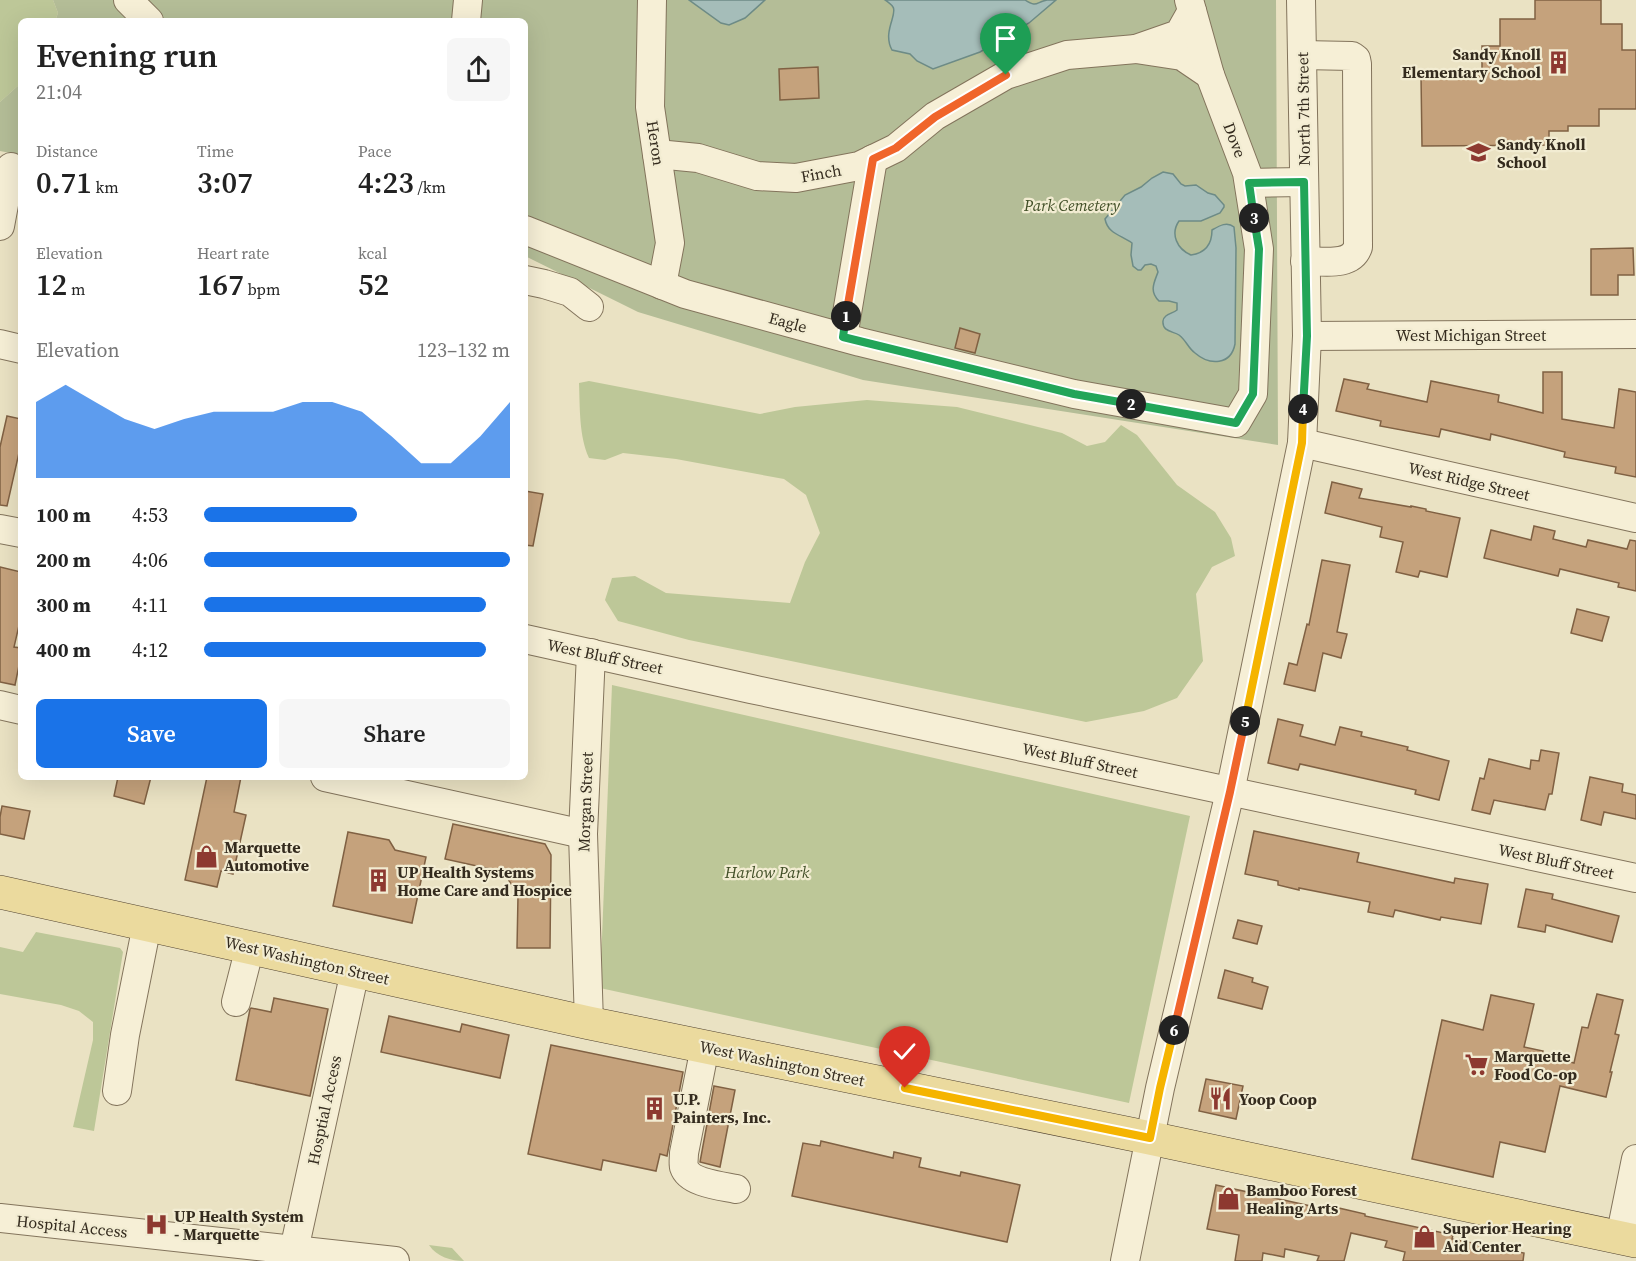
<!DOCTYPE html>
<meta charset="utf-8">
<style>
body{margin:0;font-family:"Source Serif 4",serif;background:#f6f6f6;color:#222;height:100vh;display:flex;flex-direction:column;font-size:22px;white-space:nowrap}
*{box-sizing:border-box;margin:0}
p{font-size:20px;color:#767676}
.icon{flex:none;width:33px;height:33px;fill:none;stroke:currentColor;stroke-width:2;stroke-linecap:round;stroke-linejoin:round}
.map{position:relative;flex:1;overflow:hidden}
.details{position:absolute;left:18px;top:18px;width:510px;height:762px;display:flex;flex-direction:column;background:#fff;border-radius:9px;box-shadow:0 6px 24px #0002}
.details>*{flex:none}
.pin{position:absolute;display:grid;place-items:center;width:51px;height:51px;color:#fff;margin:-62px -26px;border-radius:50% 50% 50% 0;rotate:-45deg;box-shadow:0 0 6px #0007}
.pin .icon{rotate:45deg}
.km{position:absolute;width:30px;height:30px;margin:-15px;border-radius:50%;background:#222;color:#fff;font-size:16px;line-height:30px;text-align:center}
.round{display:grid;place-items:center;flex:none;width:63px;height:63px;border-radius:9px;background:#f6f6f6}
.summary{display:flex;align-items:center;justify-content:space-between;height:102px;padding:0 18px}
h1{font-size:33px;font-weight:600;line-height:45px}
.metrics{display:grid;grid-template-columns:repeat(3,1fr);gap:9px;height:102px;padding:6px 18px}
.metrics div{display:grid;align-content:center}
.metrics b{font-size:30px;font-weight:600}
.metrics small{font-size:16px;font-weight:400}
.metrics p{font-size:16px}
.chart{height:168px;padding:12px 18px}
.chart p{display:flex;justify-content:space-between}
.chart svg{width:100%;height:108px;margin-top:6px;fill:#1a73e8;opacity:.7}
.primary-button{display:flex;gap:12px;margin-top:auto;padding:12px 18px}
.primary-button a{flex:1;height:69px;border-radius:9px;background:#1a73e8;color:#fff;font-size:24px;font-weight:600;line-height:69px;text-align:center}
.primary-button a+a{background:#f6f6f6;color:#222}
ul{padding:0 18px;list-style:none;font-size:20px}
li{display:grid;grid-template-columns:96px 72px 1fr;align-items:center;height:45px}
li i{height:15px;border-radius:8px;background:#1a73e8}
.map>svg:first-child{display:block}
.green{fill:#bdc798}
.cemetery{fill:#b4bd97}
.water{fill:#a5bdb9;stroke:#6d8b86;stroke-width:1.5}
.building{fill:#c5a27c;stroke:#806143;stroke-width:1.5}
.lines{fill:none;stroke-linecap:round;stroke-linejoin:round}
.minor-casing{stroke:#83745c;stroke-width:30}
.major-casing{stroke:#514230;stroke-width:34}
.minor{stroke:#f6efd6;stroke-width:28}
.major{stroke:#ebda9e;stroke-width:33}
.split-1-casing{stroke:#fff;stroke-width:12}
.split-2-casing{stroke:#fff;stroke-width:12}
.split-3-casing{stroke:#fff;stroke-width:12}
.split-4-casing{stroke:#fff;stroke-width:12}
.split-5-casing{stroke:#fff;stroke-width:12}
.split-6-casing{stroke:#fff;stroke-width:12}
.split-7-casing{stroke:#fff;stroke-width:12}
.split-1{stroke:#f0652b;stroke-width:8}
.split-2{stroke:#22a559;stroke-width:8}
.split-3{stroke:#22a559;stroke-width:8}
.split-4{stroke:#22a559;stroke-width:8}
.split-5{stroke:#f5b400;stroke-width:8}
.split-6{stroke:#f0652b;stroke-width:8}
.split-7{stroke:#f5b400;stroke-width:8}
.labels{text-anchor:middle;stroke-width:4.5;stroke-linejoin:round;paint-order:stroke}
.poi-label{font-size:16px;font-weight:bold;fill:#342b1e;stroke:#f2ecd2;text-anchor:start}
.street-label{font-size:16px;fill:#342b1e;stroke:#f2ecd2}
.park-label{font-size:16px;font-style:italic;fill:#414f27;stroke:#f2ecd2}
</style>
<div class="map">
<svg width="1636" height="1261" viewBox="0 0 1636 1261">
<rect width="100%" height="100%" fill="#eae2c3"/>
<g class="green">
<path d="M 0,0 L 53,0 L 58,13 L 55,21 L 21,21 L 21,83 L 0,102 Z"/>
<path d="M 589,381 L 760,414 L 795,407 L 867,400 L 957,407 L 1062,433 L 1087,446 L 1105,442 L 1121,425 L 1137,435 L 1177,485 L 1215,512 L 1231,538 L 1235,556 L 1212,567 L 1196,594 L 1203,661 L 1177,698 L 1144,711 L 1086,722 L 689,640 L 618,621 L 605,600 L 612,578 L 635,576 L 666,593 L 790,603 L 805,562 L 820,533 L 806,495 L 784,479 L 676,459 L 623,453 L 605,460 L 589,458 C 579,436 580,408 579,383 Z"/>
<path d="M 612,685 L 1190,816 L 1129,1103 L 600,988 Z"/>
<path d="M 36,932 L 120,948 L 123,952 L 94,1131 L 73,1127 L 93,1040 L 93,1022 L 79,1011 L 61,1005 L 0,994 L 0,947 L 23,952 Z"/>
<path d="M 429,1245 L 452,1248 L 464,1261 C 451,1261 437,1257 429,1245 Z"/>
</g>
<g class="cemetery">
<path d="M 53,0 L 1276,0 L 1278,445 L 863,380 L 638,312 L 525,256 L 525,21 L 55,21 L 58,13 Z"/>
<path d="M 21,83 L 21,155 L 0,151 L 0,102 Z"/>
</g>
<g class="water">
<path d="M 689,0 L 765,0 L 745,18 L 729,25 L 721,23 Z"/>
<path d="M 885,0 L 1025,0 C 1037,8 1036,2 1047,0 C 1050,0 1053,0 1056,0 L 1029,23 L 980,52 L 933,69 L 917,61 L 910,54 L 892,50 C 882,32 898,14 893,7 C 891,4 888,2 885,0 Z"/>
<path d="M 1163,172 L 1173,174 L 1181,184 L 1185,186 L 1196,185 L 1208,193 L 1215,195 L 1224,205 L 1224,207 L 1220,213 L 1201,221 L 1179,221 C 1170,234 1177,249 1191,255 C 1205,253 1212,244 1212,230 C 1219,226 1227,221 1234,227 L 1236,248 L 1235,344 C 1231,365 1210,366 1195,353 C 1188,348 1186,340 1179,335 C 1173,331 1162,332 1163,321 C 1164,314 1172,314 1177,310 L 1177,303 L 1169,301 L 1159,301 C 1149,291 1154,283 1158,272 L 1156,266 L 1151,264 L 1145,265 L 1141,270 L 1138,270 L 1133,266 L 1131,255 L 1132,243 C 1121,235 1108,234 1105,219 L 1125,195 L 1141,187 L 1152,178 Z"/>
</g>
<g class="building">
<path d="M 1535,0 L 1601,0 L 1601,24 L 1622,24 L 1622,50 L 1636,50 L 1636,109 L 1599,109 L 1599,126 L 1568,126 L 1568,131 L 1549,131 L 1549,145 L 1422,146 L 1421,76 L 1482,76 L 1482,46 L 1500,46 L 1500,19 L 1535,19 Z"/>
<path d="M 818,67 L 819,98 L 780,100 L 779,69 Z"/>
<path d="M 1633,248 L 1634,275 L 1618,275 L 1618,295 L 1591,295 L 1591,249 Z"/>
<path d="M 960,328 L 980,334 L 975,353 L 955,348 Z"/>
<path d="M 1543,372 L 1562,372 L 1562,419 L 1614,428 L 1619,389 L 1636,392 L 1636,477 L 1615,473 L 1616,467 L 1564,457 L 1565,452 L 1491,434 L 1490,440 L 1441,429 L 1439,437 L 1380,426 L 1381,421 L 1336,411 L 1344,379 L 1369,384 L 1367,389 L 1427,402 L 1431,381 L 1499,395 L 1498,402 L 1543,413 Z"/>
<path d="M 7,416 L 21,419 L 21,444 L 7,506 L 0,505 L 0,447 Z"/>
<path d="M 1332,482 L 1362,489 L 1359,498 L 1411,507 L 1411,506 L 1426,509 L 1426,511 L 1460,518 L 1447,577 L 1420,571 L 1418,577 L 1396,572 L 1403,542 L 1380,537 L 1382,527 L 1325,513 Z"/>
<path d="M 525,491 L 543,494 L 533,546 L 525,545 Z"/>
<path d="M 1534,526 L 1555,531 L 1553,539 L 1586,547 L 1588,540 L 1627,549 L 1630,540 L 1636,541 L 1636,591 L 1618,587 L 1619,583 L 1560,569 L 1558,576 L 1484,558 L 1491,530 L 1531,540 Z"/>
<path d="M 1322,560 L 1350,565 L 1337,632 L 1347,634 L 1341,658 L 1323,653 L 1315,691 L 1284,684 L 1289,663 L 1297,665 L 1307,624 L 1309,625 Z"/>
<path d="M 0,567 L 21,572 L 21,617 L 14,647 L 21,648 L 21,656 L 15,685 L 0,682 Z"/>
<path d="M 1577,609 L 1609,617 L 1602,641 L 1571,633 Z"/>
<path d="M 1278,719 L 1303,725 L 1300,736 L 1335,745 L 1340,727 L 1362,732 L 1361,736 L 1408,747 L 1407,750 L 1449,761 L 1439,800 L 1415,794 L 1416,790 L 1300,764 L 1298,770 L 1268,763 Z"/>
<path d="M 1541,750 L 1559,753 L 1552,794 L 1549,794 L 1545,810 L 1494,800 L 1490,814 L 1472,810 L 1480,778 L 1484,779 L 1489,759 L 1530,769 L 1531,760 L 1539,761 Z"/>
<path d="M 118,777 L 151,777 L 144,804 L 114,796 Z"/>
<path d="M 207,777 L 241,777 L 234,812 L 246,815 L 233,874 L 221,871 L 217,887 L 185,880 Z"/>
<path d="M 1590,777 L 1623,784 L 1622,792 L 1636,795 L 1636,819 L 1604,812 L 1601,825 L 1581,820 Z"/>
<path d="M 2,806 L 30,811 L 24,839 L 0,834 L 0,817 Z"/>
<path d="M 453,824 L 545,844 L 551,855 L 550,948 L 517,948 L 518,896 L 504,872 L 445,859 Z"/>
<path d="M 1254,831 L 1359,853 L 1357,862 L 1454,883 L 1455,878 L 1488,884 L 1481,924 L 1441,917 L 1440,920 L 1395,910 L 1393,917 L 1368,912 L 1370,902 L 1299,888 L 1299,890 L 1278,885 L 1278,881 L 1245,874 Z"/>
<path d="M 348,832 L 389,840 L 395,850 L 426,857 L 412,923 L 333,906 Z"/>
<path d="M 1526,889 L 1553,894 L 1552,899 L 1619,916 L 1612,942 L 1546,925 L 1545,932 L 1518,927 Z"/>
<path d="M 1238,920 L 1262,926 L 1257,944 L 1233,938 Z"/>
<path d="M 1225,970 L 1253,978 L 1252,982 L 1268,987 L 1262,1009 L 1218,998 Z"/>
<path d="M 1597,994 L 1623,1000 L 1615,1034 L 1619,1035 L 1610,1072 L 1612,1072 L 1606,1097 L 1560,1086 L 1545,1152 L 1500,1142 L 1493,1177 L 1412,1159 L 1442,1020 L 1483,1030 L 1491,995 L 1534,1004 L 1524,1047 L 1543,1051 L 1542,1054 L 1574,1063 L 1582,1027 L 1588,1028 Z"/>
<path d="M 274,998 L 328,1009 L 310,1096 L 236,1080 L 250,1009 L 251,1008 L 271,1012 Z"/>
<path d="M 389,1016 L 460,1032 L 462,1024 L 509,1035 L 500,1078 L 381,1052 Z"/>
<path d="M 551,1045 L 683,1072 L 667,1156 L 660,1154 L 656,1171 L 603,1160 L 601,1170 L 528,1154 Z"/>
<path d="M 1206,1079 L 1243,1086 L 1236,1119 L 1199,1111 Z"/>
<path d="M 714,1086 L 735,1090 L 720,1167 L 700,1162 Z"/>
<path d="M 821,1141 L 893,1158 L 894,1152 L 921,1158 L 919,1167 L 960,1176 L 961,1172 L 1020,1185 L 1007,1242 L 792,1196 L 803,1143 L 820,1146 Z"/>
<path d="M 1216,1185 L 1329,1210 L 1330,1206 L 1365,1214 L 1365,1216 L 1453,1235 L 1452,1239 L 1524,1253 L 1523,1261 L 1403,1261 L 1405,1252 L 1385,1247 L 1387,1241 L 1351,1233 L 1344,1261 L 1317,1261 L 1319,1256 L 1285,1249 L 1284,1257 L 1263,1253 L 1262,1261 L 1235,1261 L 1239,1235 L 1207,1229 Z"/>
</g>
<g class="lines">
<defs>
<g id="minor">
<path d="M 128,0 L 149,21"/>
<path d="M 652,0 L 650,107 L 670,243 L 662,285"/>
<path d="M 1192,11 L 1179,34 L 1136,49 L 1182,56 L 1210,75"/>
<path d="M 466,21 L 468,0"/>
<path d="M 1302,55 L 1352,56 L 1356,59 L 1357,64 L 1358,247 C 1351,267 1323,261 1305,261"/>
<path d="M 657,154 L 698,158 L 757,176 L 796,178 L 859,166 L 896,148 L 935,116 L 1006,75 L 1067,55 L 1136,49"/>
<path d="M 1249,183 L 1304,182"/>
<path d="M 0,226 L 11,167"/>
<path d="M 525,230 L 685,294 L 860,342 L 1074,394 L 1236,423 L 1253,394 L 1259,249 L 1247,173 L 1210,75 L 1189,0"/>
<path d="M 525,280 L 544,284 L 570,292 L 589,307"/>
<path d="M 1307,336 L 1636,334"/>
<path d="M 843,337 L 873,159"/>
<path d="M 0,344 L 21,349"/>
<path d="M 1302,443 L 1636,518"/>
<path d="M 0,529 L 21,533"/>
<path d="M 525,639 L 751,689 L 1636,878"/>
<path d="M 0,705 L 21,710"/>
<path d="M 325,777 L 583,834"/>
<path d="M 236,1002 L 250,947"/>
<path d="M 589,1023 L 583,834 L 591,653"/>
<path d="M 705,1047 L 684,1153 C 684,1157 683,1163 684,1167 C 689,1183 722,1186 736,1189"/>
<path d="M 117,1091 L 125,1035 L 147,925"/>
<path d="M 0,1218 L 395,1261"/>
<path d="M 1620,1238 L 1636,1159"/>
<path d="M 294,1250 L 355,971"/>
<path d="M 1125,1261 L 1160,1088 L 1230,792 L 1302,443 L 1307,336 L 1301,0"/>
</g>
<path id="major" d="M 0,892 L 589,1023 L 1150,1138 L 1636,1241"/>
</defs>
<use href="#minor" class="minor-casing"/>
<use href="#major" class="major-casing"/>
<use href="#minor" class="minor"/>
<use href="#major" class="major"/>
</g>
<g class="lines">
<defs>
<path id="split-1" d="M 846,316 L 873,159 L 896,148 L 935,117 L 1006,75"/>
<path id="split-2" d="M 846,316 L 843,337 L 1074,394 L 1131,404"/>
<path id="split-3" d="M 1131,404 L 1236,423 L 1253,394 L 1259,249 L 1254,218"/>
<path id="split-4" d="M 1254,218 L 1249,183 L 1304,182 L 1307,336 L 1303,409"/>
<path id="split-5" d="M 1245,721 L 1302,443 L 1303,409"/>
<path id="split-6" d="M 1174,1030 L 1230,792 L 1245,721"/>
<path id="split-7" d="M 905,1088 L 1150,1138 L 1160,1088 L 1174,1030"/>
</defs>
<use href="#split-1" class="split-1-casing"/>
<use href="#split-2" class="split-2-casing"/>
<use href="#split-3" class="split-3-casing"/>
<use href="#split-4" class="split-4-casing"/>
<use href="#split-5" class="split-5-casing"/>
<use href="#split-6" class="split-6-casing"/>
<use href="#split-7" class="split-7-casing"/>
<use href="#split-1" class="split-1"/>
<use href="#split-2" class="split-2"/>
<use href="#split-3" class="split-3"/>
<use href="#split-4" class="split-4"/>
<use href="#split-5" class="split-5"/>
<use href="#split-6" class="split-6"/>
<use href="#split-7" class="split-7"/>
</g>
<defs>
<symbol id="building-bare" viewBox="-9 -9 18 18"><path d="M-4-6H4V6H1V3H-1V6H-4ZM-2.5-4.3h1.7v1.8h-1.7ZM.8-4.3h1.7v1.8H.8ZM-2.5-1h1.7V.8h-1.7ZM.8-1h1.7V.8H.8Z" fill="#8d3930" stroke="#f2ecd2" stroke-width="2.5" paint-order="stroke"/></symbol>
<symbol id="school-bare" viewBox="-9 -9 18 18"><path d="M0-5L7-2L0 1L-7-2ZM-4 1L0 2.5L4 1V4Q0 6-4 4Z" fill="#8d3930" stroke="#f2ecd2" stroke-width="2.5" paint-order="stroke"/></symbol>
<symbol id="shop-bare" viewBox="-9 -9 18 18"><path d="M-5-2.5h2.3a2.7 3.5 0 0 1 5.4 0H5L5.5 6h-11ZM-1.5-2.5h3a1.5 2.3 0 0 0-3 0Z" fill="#8d3930" stroke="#f2ecd2" stroke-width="2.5" paint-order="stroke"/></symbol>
<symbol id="supermarket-bare" viewBox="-9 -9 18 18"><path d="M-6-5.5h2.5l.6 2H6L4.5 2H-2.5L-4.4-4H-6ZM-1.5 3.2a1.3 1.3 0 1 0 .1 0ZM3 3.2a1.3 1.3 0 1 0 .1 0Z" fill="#8d3930" stroke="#f2ecd2" stroke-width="2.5" paint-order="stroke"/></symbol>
<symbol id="restaurant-bare" viewBox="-9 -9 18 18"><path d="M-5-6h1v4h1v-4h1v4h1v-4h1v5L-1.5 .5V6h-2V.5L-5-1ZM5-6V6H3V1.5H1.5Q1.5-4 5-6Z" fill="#8d3930" stroke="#f2ecd2" stroke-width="2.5" paint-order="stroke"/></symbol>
<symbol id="hospital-bare" viewBox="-9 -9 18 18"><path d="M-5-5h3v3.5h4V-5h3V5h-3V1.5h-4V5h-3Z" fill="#8d3930" stroke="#f2ecd2" stroke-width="2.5" paint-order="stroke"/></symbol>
</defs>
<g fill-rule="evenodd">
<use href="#building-bare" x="1542" y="46" width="33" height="33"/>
<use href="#school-bare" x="1462" y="136" width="33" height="33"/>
<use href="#shop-bare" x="190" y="840" width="33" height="33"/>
<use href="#building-bare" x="362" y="864" width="33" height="33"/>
<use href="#supermarket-bare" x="1460" y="1048" width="33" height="33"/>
<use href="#restaurant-bare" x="1204" y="1082" width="33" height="33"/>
<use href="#building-bare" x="638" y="1092" width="33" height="33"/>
<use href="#shop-bare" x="1212" y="1182" width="33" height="33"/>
<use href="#hospital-bare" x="140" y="1208" width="33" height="33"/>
<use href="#shop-bare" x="1408" y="1220" width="33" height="33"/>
</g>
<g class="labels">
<g class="poi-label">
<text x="1541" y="60" text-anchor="end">Sandy Knoll<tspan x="1541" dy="18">Elementary School</tspan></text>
<text x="1497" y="150">Sandy Knoll<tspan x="1497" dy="18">School</tspan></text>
<text x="224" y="853">Marquette<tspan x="224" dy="18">Automotive</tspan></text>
<text x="397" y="878">UP Health Systems<tspan x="397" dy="18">Home Care and Hospice</tspan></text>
<text x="1494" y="1062">Marquette<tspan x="1494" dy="18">Food Co-op</tspan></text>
<text x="673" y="1105">U.P.<tspan x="673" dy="18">Painters, Inc.</tspan></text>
<text x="1239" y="1105">Yoop Coop</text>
<text x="1246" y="1196">Bamboo Forest<tspan x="1246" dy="18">Healing Arts</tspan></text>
<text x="174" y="1222">UP Health System<tspan x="174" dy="18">- Marquette</tspan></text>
<text x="1443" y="1234">Superior Hearing<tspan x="1443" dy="18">Aid Center</tspan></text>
</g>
<g class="street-label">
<text transform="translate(1303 109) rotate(-91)" y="6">North 7th Street</text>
<text transform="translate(1235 140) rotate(69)" y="6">Dove</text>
<text transform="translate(656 143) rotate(81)" y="6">Heron</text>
<text transform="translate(821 173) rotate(-10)" y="6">Finch</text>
<text transform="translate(788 322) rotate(15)" y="6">Eagle</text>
<text x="1471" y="341">West Michigan Street</text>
<text transform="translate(1469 481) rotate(13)" y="6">West Ridge Street</text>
<text transform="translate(605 656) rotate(12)" y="6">West Bluff Street</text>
<text transform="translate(1080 760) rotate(12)" y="6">West Bluff Street</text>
<text transform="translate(585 802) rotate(-88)" y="6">Morgan Street</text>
<text transform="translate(1556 861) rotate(12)" y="6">West Bluff Street</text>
<text transform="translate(307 960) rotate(13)" y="6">West Washington Street</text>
<text transform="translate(782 1063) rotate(12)" y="6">West Washington Street</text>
<text transform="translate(324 1110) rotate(-78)" y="6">Hosptial Access</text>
<text transform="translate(72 1226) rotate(6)" y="6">Hospital Access</text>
</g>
<g class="park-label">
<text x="1072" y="211">Park Cemetery</text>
<text x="767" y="878">Harlow Park</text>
</g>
</g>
</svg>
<div class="pin" style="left:1006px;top:75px;background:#1e9e55"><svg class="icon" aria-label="arrive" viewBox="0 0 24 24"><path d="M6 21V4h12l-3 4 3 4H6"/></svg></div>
<div class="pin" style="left:905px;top:1088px;background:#d93025"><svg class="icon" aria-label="check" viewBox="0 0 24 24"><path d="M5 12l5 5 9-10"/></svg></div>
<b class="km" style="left:846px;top:316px">1</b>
<b class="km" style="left:1131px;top:404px">2</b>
<b class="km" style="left:1254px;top:218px">3</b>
<b class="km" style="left:1303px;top:409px">4</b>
<b class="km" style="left:1245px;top:721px">5</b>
<b class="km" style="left:1174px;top:1030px">6</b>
<section class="details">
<div class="summary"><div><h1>Evening run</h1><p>21:04</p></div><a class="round"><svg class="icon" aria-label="share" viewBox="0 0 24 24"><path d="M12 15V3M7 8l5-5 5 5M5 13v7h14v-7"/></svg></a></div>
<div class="metrics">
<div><p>Distance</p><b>0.71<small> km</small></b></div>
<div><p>Time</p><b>3:07</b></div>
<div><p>Pace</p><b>4:23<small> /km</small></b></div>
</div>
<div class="metrics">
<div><p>Elevation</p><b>12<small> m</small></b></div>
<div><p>Heart rate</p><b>167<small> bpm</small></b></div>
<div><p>kcal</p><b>52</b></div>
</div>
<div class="chart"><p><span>Elevation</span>123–132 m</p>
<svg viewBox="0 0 160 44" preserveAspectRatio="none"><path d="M0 44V13L10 6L20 13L30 20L40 24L50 20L60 17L70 17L80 17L90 13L100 13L110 17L120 27L130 38L140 38L150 27L160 13V44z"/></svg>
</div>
<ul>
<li><b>100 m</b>4:53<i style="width:50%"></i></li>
<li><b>200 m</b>4:06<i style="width:100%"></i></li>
<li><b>300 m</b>4:11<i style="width:92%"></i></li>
<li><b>400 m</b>4:12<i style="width:92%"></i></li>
</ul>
<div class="primary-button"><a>Save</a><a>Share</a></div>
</section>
</div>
